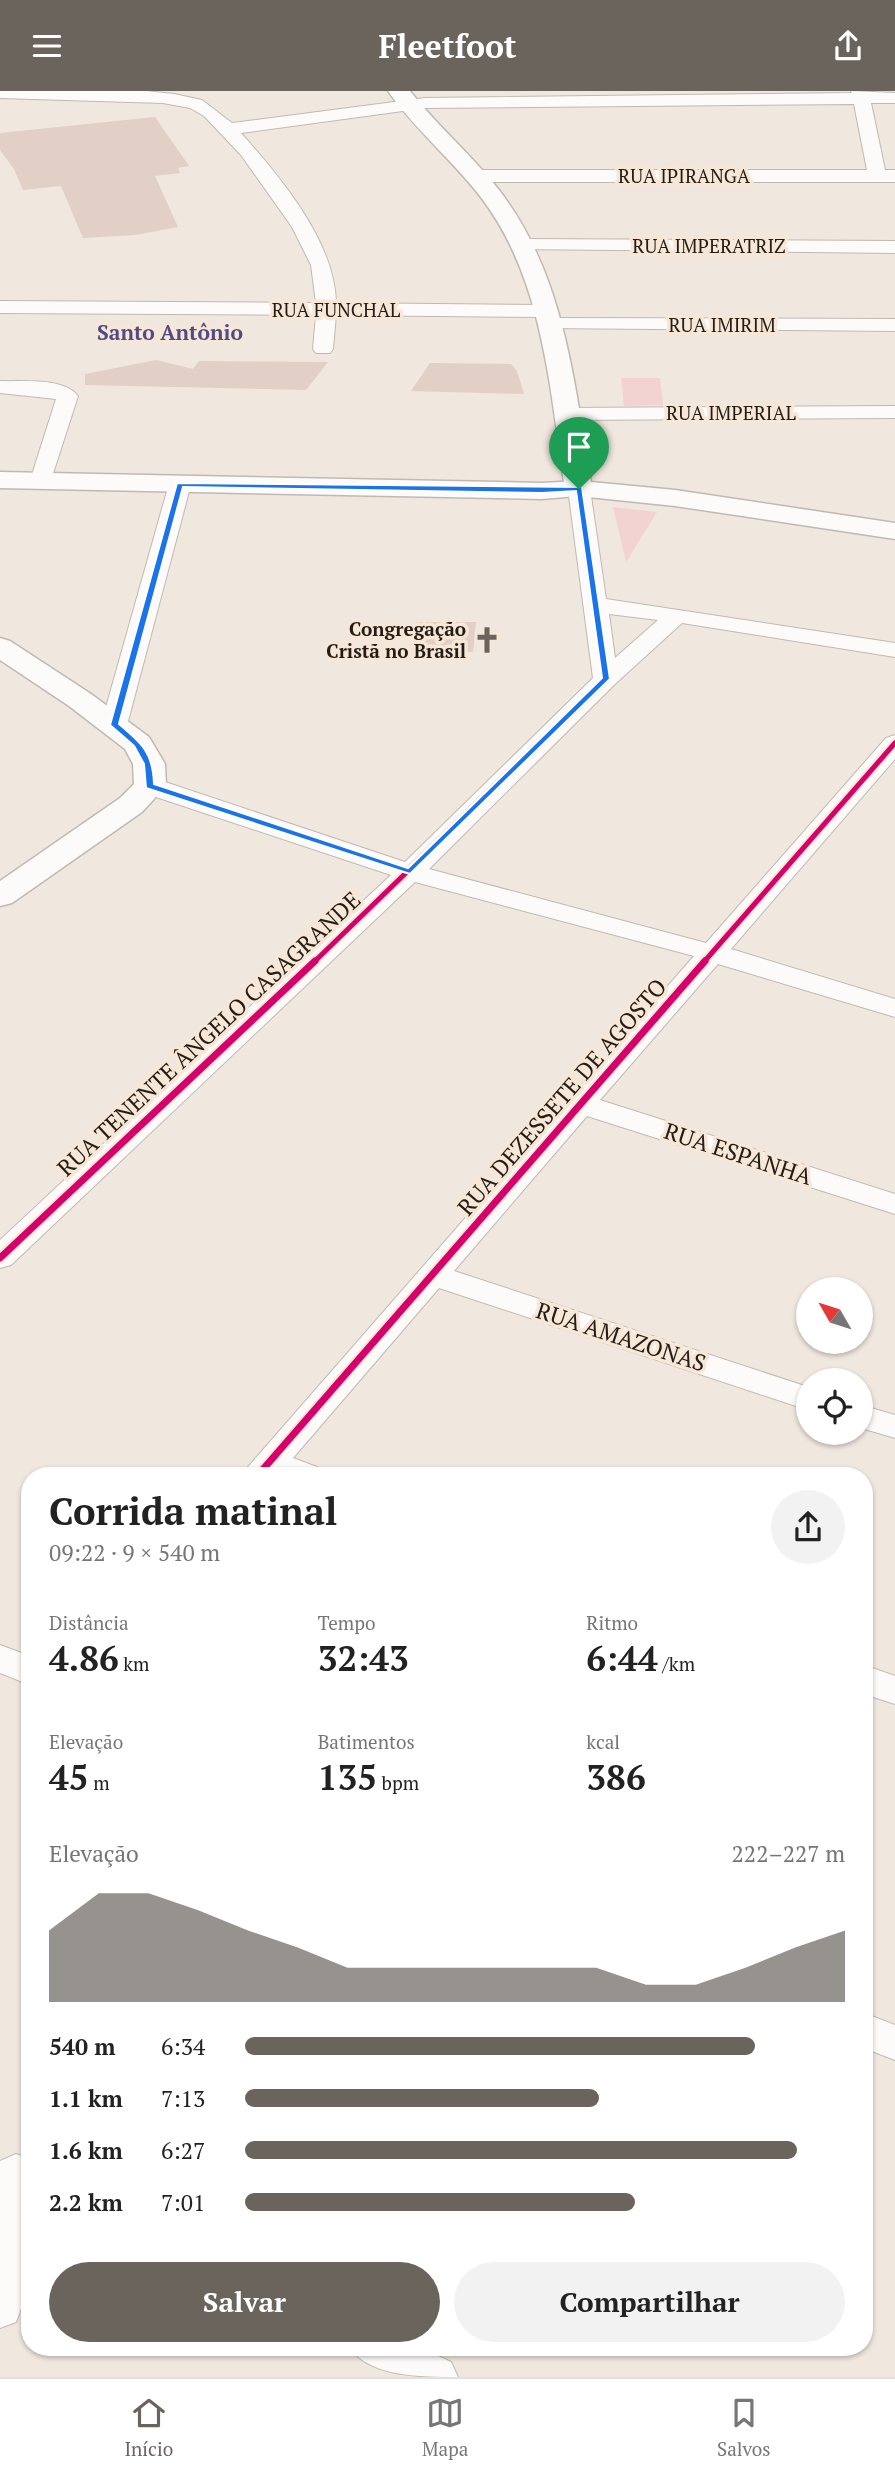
<!DOCTYPE html>
<html lang="pt">
<meta charset="utf-8">
<style>
body{margin:0;font-family:"PT Serif",serif;background:#f2f2f2;color:#222;height:100vh;display:flex;flex-direction:column;font-size:26px;white-space:nowrap}
*{box-sizing:border-box;margin:0}
p{font-size:23px;color:#767676}
.icon{flex:none;width:38px;height:38px;fill:none;stroke:currentColor;stroke-width:2;stroke-linecap:round;stroke-linejoin:round}
.map{position:relative;flex:1;overflow:hidden}
.details{position:absolute;left:21px;top:1376px;width:852px;height:889px;display:flex;flex-direction:column;background:#fff;border-radius:28px;box-shadow:0 2px 5px #0004}
.details>*{flex:none}
.needle{width:46px;rotate:309deg}
.controls{position:absolute;left:796px;top:1186px;display:grid;gap:14px}
.controls a{display:grid;place-items:center;width:77px;height:77px;border-radius:50%;background:#fff;box-shadow:0 2px 5px #0004;font-size:35px}
.pin{position:absolute;display:grid;place-items:center;width:60px;height:60px;color:#fff;margin:-72px -30px;border-radius:50% 50% 50% 0;rotate:-45deg;box-shadow:0 0 7px #0007}
.pin .icon{rotate:45deg}
.round{display:grid;place-items:center;flex:none;width:74px;height:74px;border-radius:37px;background:#f2f2f2}
.head{display:flex;align-items:center;justify-content:space-between;height:119px;padding:0 28px}
h1{font-size:38px;font-weight:700;line-height:52px}
.figures{display:grid;grid-template-columns:repeat(3,1fr);gap:10px;height:119px;padding:7px 28px}
.figures div{display:grid;align-content:center}
.figures b{font-size:35px;font-weight:700}
.figures small{font-size:19px;font-weight:400}
.figures p{font-size:19px}
.chart{height:196px;padding:14px 28px}
.chart p{display:flex;justify-content:space-between}
.chart svg{width:100%;height:126px;margin-top:7px;fill:#6b645d;opacity:.7}
.primary-button{display:flex;gap:14px;margin-top:auto;padding:14px 28px}
.primary-button a{flex:1;height:80px;border-radius:42px;background:#6b645d;color:#fff;font-size:28px;font-weight:700;line-height:80px;text-align:center}
.primary-button a+a{background:#f2f2f2;color:#222}
ul{padding:0 28px;list-style:none;font-size:23px}
li{display:grid;grid-template-columns:112px 84px 1fr;align-items:center;height:52px}
li i{height:18px;border-radius:9px;background:#6b645d}
header{display:flex;justify-content:space-between;align-items:center;height:91px;padding:0 28px;background:#6b645d;color:#fff;font-size:32px;font-weight:700}
.tab-bar{display:flex;justify-content:space-around;align-items:center;height:98px;border-top:2px solid #e0e0e0;background:#fff;font-size:19px;color:#767676}
.tab-bar a{display:grid;justify-items:center;gap:4px}
.tab-bar .current{color:#6b645d}
.map>svg:first-child{display:block}
.green{fill:#f2d3d1}
.building{fill:#e2cfc5}
.lines{fill:none;stroke-linecap:round;stroke-linejoin:round}
.street-casing{stroke:#c0b9b3;stroke-width:2}
.secondary-casing{stroke:#c0b9b3;stroke-width:3}
.primary-casing{stroke:#c0b9b3;stroke-width:3}
.street{fill:#fdfbfa;fill-rule:evenodd}
.secondary{fill:#fdfbfa;fill-rule:evenodd}
.primary{fill:#fdfbfa;fill-rule:evenodd}
.cycleway-far1-casing{stroke:#f7e7d7;stroke-width:9}
.cycleway-casing{stroke:#f7e7d7;stroke-width:11}
.cycleway-far1{stroke:#d6006c;stroke-width:5}
.cycleway{stroke:#d6006c;stroke-width:7}
.route{fill:#1a73e8;stroke:#fff;stroke-width:2;fill-rule:evenodd}
.labels{text-anchor:middle;stroke-width:7;stroke-linejoin:round;paint-order:stroke}
.far-street-label{font-size:19px;fill:#231d17;stroke:#f7e7d7}
.far-poi-label{font-size:19px;font-weight:bold;fill:#231d17;stroke:#f7e7d7;text-anchor:end}
.far-quarter-label{font-size:21px;font-weight:bold;fill:#524987;stroke:#f7e7d7}
.street-label{font-size:23px;fill:#231d17;stroke:#f7e7d7}
</style>
<header><svg class="icon" aria-label="menu" viewBox="0 0 24 24"><path d="M4 6h16M4 12h16M4 18h16"/></svg>Fleetfoot<svg class="icon" aria-label="share" viewBox="0 0 24 24"><path d="M12 15V3M7 8l5-5 5 5M5 13v7h14v-7"/></svg></header>
<div class="map">
<svg width="895" height="2286" viewBox="0 0 895 2286">
<rect width="100%" height="100%" fill="#f0e7de"/>
<g class="green">
<path d="M 621,287 L 660,287 L 663,314 L 624,315 Z"/>
<path d="M 613,416 L 657,421 L 626,471 Z"/>
</g>
<g class="building">
<path d="M 155,26 L 189,75 L 178,77 L 180,82 L 155,85 L 178,136 L 135,144 L 83,147 L 61,95 L 23,99 L 14,78 L 0,59 L 0,42 Z"/>
<path d="M 156,269 L 193,278 L 199,270 L 328,271 L 306,299 L 85,294 L 85,283 Z"/>
<path d="M 430,272 L 511,273 L 517,280 L 524,303 L 411,300 Z"/>
<path d="M 416,531 L 476,531 L 473,561 L 451,561 L 452,566 L 411,566 Z"/>
</g>
<g class="lines">
<defs>
<g id="street">
<path d="M 0,0 L 146,0 L 174,3 L 202,9 L 232,32 L 425,7 L 852,2 L 851,0 L 895,2 L 895,12 L 871,12 L 885,79 L 895,79 L 895,91 L 474,91 L 465,85 L 474,79 L 867,79 L 854,13 L 425,17 L 241,42 C 280,86 335,151 336,212 L 545,214 L 552,216 L 555,220 L 552,224 L 545,226 L 336,224 L 333,258 L 330,262 L 316,262 L 313,258 L 316,224 L 0,222 L 0,210 L 316,212 L 311,174 L 292,136 L 241,64 L 204,25 L 190,17 L 163,12 L 0,7 Z"/>
<path d="M 523,148 L 895,150 L 895,162 L 516,158 L 513,154 L 516,150 Z"/>
<path d="M 550,227 L 895,228 L 895,240 L 543,237 L 540,233 L 543,229 Z"/>
<path d="M 0,290 C 22,291 63,286 78,305 L 49,395 L 33,395 L 30,390 L 56,308 L 0,302 Z"/>
<path d="M 895,315 L 895,327 L 566,329 L 558,328 L 555,323 L 558,318 L 566,317 Z"/>
<path d="M 180,386 L 188,388 L 191,393 L 127,634 L 123,639 L 114,642 L 105,639 L 101,634 L 169,393 L 172,388 Z"/>
<path d="M 579,391 L 587,393 L 590,398 L 606,508 L 895,552 L 895,566 L 682,532 L 615,593 L 429,778 L 706,852 L 886,647 L 895,644 L 895,668 L 731,858 L 895,908 L 895,926 L 718,873 L 600,1009 L 895,1103 L 895,1123 L 587,1025 L 454,1180 L 808,1296 L 808,1319 L 439,1197 L 293,1367 L 317,1376 L 322,1384 L 241,1384 L 694,865 L 415,791 L 11,1174 L 0,1177 L 0,1149 L 391,784 L 141,701 L 137,695 L 141,689 L 150,687 L 159,689 L 405,771 L 593,587 L 568,398 L 571,393 ZM 609,523 L 658,529 L 615,567 Z"/>
<path d="M 861,1314 L 895,1324 L 895,1347 L 861,1337 Z"/>
<path d="M 0,1554 L 30,1565 L 30,1594 L 0,1582 Z"/>
<path d="M 864,1574 L 895,1585 L 895,1613 L 864,1603 Z"/>
<path d="M 864,1922 L 895,1934 L 895,1969 L 864,1957 Z"/>
<path d="M 16,2063 L 30,2068 C 30,2115 35,2189 16,2231 L 0,2237 L 0,2070 Z"/>
<path d="M 350,2256 L 419,2256 L 451,2271 L 458,2286 C 421,2286 368,2286 350,2256 Z"/>
</g>
<g id="secondary">
<path d="M 0,381 L 542,392 L 579,390 L 589,392 L 593,398 L 589,404 L 542,408 L 0,397 Z"/>
<path d="M 0,547 L 10,550 L 91,603 L 149,646 L 165,673 L 166,695 L 142,721 L 12,812 L 0,815 L 0,790 L 120,707 L 134,693 L 133,673 L 125,658 L 69,615 L 0,569 Z"/>
</g>
<path id="primary" d="M 388,0 L 410,0 C 437,35 472,64 499,99 C 564,183 574,290 591,391 L 675,399 L 895,432 L 895,448 L 675,415 L 569,404 L 565,398 C 550,300 544,191 483,109 C 454,70 416,40 388,0 Z"/>
</defs>
<use href="#street" class="street-casing"/>
<use href="#secondary" class="secondary-casing"/>
<use href="#primary" class="primary-casing"/>
<use href="#street" class="street"/>
<use href="#secondary" class="secondary"/>
<use href="#primary" class="primary"/>
<defs>
<g id="cycleway-far1">
<path d="M 313,872 L 606,588 L 579,398"/>
<path d="M 703,872 L 895,652"/>
</g>
<g id="cycleway">
<path d="M 0,1167 L 315,870"/>
<path d="M 258,1384 L 705,870"/>
</g>
</defs>
<use href="#cycleway-far1" class="cycleway-far1-casing"/>
<use href="#cycleway" class="cycleway-casing"/>
<use href="#cycleway-far1" class="cycleway-far1"/>
<use href="#cycleway" class="cycleway"/>
</g>
<path class="route" d="M 177,392 L 582,396 L 610,588 L 410,783 L 146,697 L 144,673 L 134,655 L 110,634 ZM 183,396 L 542,402 L 576,400 L 602,587 L 408,777 L 154,693 C 153,662 143,653 119,633 Z"/>
<defs>
<symbol id="church-bare" viewBox="-9 -9 18 18"><path d="M-1.2-6h2.4v3.5h3.3v2.4h-3.3V6h-2.4V-.1h-3.3v-2.4h3.3Z" fill="#6b645d" stroke="#f7e7d7" stroke-width="2.5" paint-order="stroke"/></symbol>
</defs>
<g fill-rule="evenodd">
<use href="#church-bare" x="468" y="530" width="38" height="38"/>
</g>
<g class="labels">
<g class="far-street-label">
<text x="684" y="92">RUA IPIRANGA</text>
<text x="709" y="162">RUA IMPERATRIZ</text>
<text x="336" y="226">RUA FUNCHAL</text>
<text x="722" y="241">RUA IMIRIM</text>
<text x="731" y="329">RUA IMPERIAL</text>
</g>
<g class="far-poi-label">
<text x="466" y="545">Congregação<tspan x="466" dy="22">Cristã no Brasil</tspan></text>
</g>
<g class="far-quarter-label">
<text x="170" y="249">Santo Antônio</text>
</g>
<g class="street-label">
<text transform="translate(209 943) rotate(-43)" y="8">RUA TENENTE ÂNGELO CASAGRANDE</text>
<text transform="translate(562 1006) rotate(-49)" y="8">RUA DEZESSETE DE AGOSTO</text>
<text transform="translate(738 1063) rotate(18)" y="8">RUA ESPANHA</text>
<text transform="translate(621 1246) rotate(18)" y="8">RUA AMAZONAS</text>
</g>
</g>
</svg>
<div class="controls">
<a><svg class="needle" viewBox="-14 -14 28 28"><path d="M0-13l5 13h-10z" fill="#e53935"/><path d="M0 13l5-13h-10z" fill="#767676"/></svg></a>
<a><svg class="icon" aria-label="locate" viewBox="0 0 24 24"><circle cx="12" cy="12" r="6"/><path d="M12 2v4M12 18v4M2 12h4M18 12h4"/></svg></a>
</div>
<div class="pin" style="left:579px;top:398px;background:#1e9e55"><svg class="icon" aria-label="arrive" viewBox="0 0 24 24"><path d="M6 21V4h12l-3 4 3 4H6"/></svg></div>
<section class="details">
<div class="head"><div><h1>Corrida matinal</h1><p>09:22 · 9 × 540 m</p></div><a class="round"><svg class="icon" aria-label="share" viewBox="0 0 24 24"><path d="M12 15V3M7 8l5-5 5 5M5 13v7h14v-7"/></svg></a></div>
<div class="figures">
<div><p>Distância</p><b>4.86<small> km</small></b></div>
<div><p>Tempo</p><b>32:43</b></div>
<div><p>Ritmo</p><b>6:44<small> /km</small></b></div>
</div>
<div class="figures">
<div><p>Elevação</p><b>45<small> m</small></b></div>
<div><p>Batimentos</p><b>135<small> bpm</small></b></div>
<div><p>kcal</p><b>386</b></div>
</div>
<div class="chart"><p><span>Elevação</span>222–227 m</p>
<svg viewBox="0 0 160 44" preserveAspectRatio="none"><path d="M0 44V19L10 6L20 6L30 12L40 19L50 25L60 32L70 32L80 32L90 32L100 32L110 32L120 38L130 38L140 32L150 25L160 19V44z"/></svg>
</div>
<ul>
<li><b>540 m</b>6:34<i style="width:85%"></i></li>
<li><b>1.1 km</b>7:13<i style="width:59%"></i></li>
<li><b>1.6 km</b>6:27<i style="width:92%"></i></li>
<li><b>2.2 km</b>7:01<i style="width:65%"></i></li>
</ul>
<div class="primary-button"><a>Salvar</a><a>Compartilhar</a></div>
</section>
</div>
<nav class="tab-bar">
<a class="current"><svg class="icon" aria-label="home" viewBox="0 0 24 24"><path d="M3 11l9-7 9 7M6 9v11h12V9"/></svg>Início</a>
<a><svg class="icon" aria-label="map" viewBox="0 0 24 24"><path d="M3 6l6-2 6 2 6-2v14l-6 2-6-2-6 2zM9 4v14M15 6v14"/></svg>Mapa</a>
<a><svg class="icon" aria-label="saved" viewBox="0 0 24 24"><path d="M7 4h10v16l-5-4-5 4z"/></svg>Salvos</a>
</nav>
